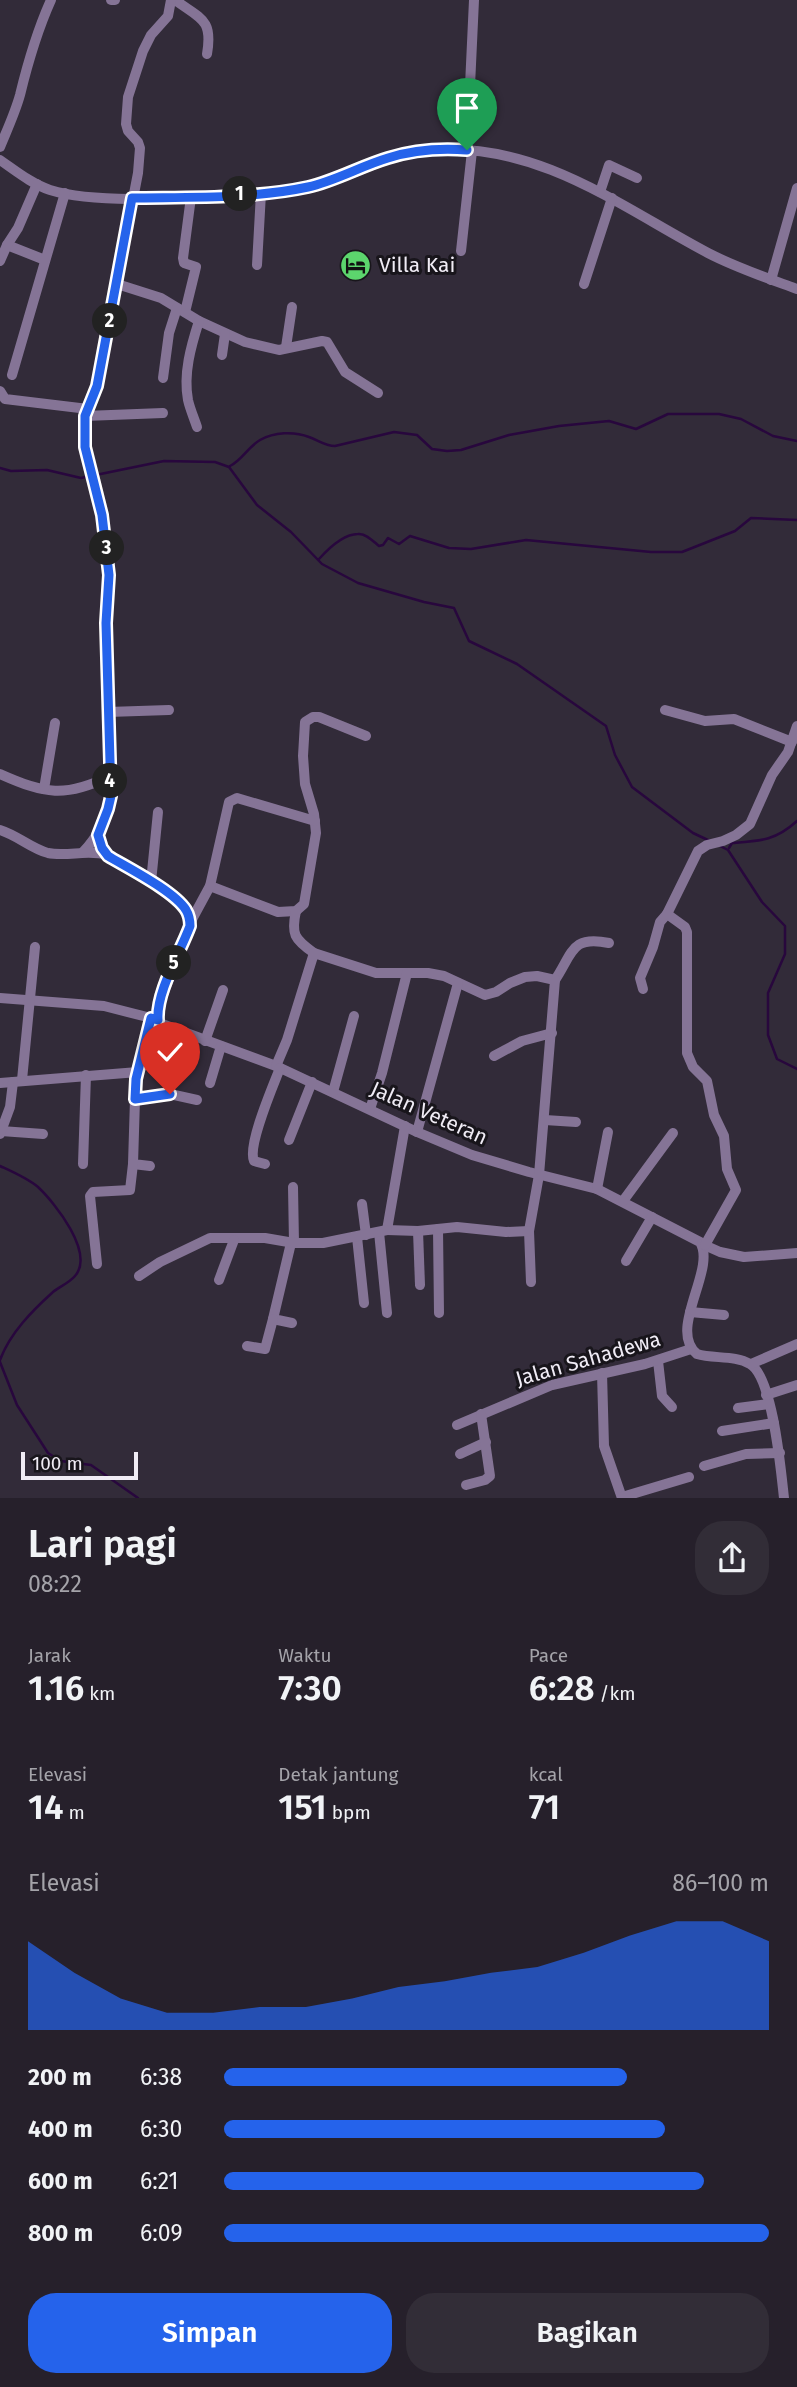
<!DOCTYPE html>
<html lang="id">
<meta charset="utf-8">
<style>
body{margin:0;font-family:"Fira Sans",sans-serif;background:#322d37;color:#f1f3f6;height:100vh;display:flex;flex-direction:column;font-size:26px;white-space:nowrap}
*{box-sizing:border-box;margin:0}
p{font-size:23px;color:#a4a3a9}
.icon{flex:none;width:38px;height:38px;fill:none;stroke:currentColor;stroke-width:2;stroke-linecap:round;stroke-linejoin:round}
.map{position:relative;height:1498px;overflow:hidden}
.side{display:flex;flex-direction:column;background:#26202b;flex:1}
.side>*{flex:none}
.scale{position:absolute;left:21px;bottom:18px;width:117px;box-sizing:border-box;padding-left:7px;border:4px solid #f0ecf5;border-top:0;font-size:19px;line-height:24px;white-space:nowrap;color:#f0ecf5;-webkit-text-stroke:5px #18151b;paint-order:stroke}
.pin{position:absolute;display:grid;place-items:center;width:60px;height:60px;color:#fff;margin:-72px -30px;border-radius:50% 50% 50% 0;rotate:-45deg;box-shadow:0 0 7px #0007}
.pin .icon{rotate:45deg}
.km{position:absolute;width:35px;height:35px;margin:-18px;border-radius:50%;background:#222;color:#fff;font-size:19px;line-height:35px;text-align:center}
.round{display:grid;place-items:center;flex:none;width:74px;height:74px;border-radius:28px;background:#322d37}
.overview{display:flex;align-items:center;justify-content:space-between;height:119px;padding:0 28px}
h1{font-size:38px;font-weight:600;line-height:52px}
.metrics{display:grid;grid-template-columns:repeat(3,1fr);gap:10px;height:119px;padding:7px 28px}
.metrics div{display:grid;align-content:center}
.metrics b{font-size:35px;font-weight:600}
.metrics small{font-size:19px;font-weight:400}
.metrics p{font-size:19px}
.chart{height:196px;padding:14px 28px}
.chart p{display:flex;justify-content:space-between}
.chart svg{width:100%;height:126px;margin-top:7px;fill:#2563eb;opacity:.7}
.primary-button{display:flex;gap:14px;margin-top:auto;padding:14px 28px}
.primary-button a{flex:1;height:80px;border-radius:28px;background:#2563eb;color:#fff;font-size:28px;font-weight:600;line-height:80px;text-align:center}
.primary-button a+a{background:#322d37;color:#f1f3f6}
ul{padding:0 28px;list-style:none;font-size:23px}
li{display:grid;grid-template-columns:112px 84px 1fr;align-items:center;height:52px}
li i{height:18px;border-radius:9px;background:#2563eb}
.map>svg:first-child{display:block}
.lines{fill:none;stroke-linecap:round;stroke-linejoin:round}
.stream{stroke:#28073d;stroke-width:2.5}
.minor{stroke:#857496;stroke-width:10}
.route-casing{stroke:#fff;stroke-width:14}
.route{stroke:#2563eb;stroke-width:9}
.labels{text-anchor:middle;stroke-width:6;stroke-linejoin:round;paint-order:stroke}
.poi-label{font-size:21px;fill:#f0ecf5;stroke:#18151b;text-anchor:start}
.street-label{font-size:21px;fill:#f0ecf5;stroke:#18151b}
</style>
<div class="map">
<svg width="797" height="1498" viewBox="0 0 797 1498">
<rect width="100%" height="100%" fill="#322b39"/>
<g class="lines">
<g class="stream">
<path d="M 230,466 C 242,460 248,447 260,440 C 274,432 294,431 309,437 C 318,440 325,446 335,446 L 394,432 L 417,435 L 432,449 L 447,451 L 461,450 L 509,435 L 559,426 L 609,421 L 636,429 L 668,414 L 719,414 L 741,419 L 773,436 L 797,441"/>
<path d="M 0,468 L 11,471 L 47,470 L 81,478 L 164,461 L 215,462 L 229,467 L 257,505 L 291,532 L 322,564 L 358,583 L 424,602 L 454,608 L 469,641 L 517,664 L 606,726 L 615,755 L 632,787 L 693,833 L 710,841"/>
<path d="M 319,559 C 328,549 344,534 358,534 C 366,533 374,542 379,546 L 383,545 L 388,538 L 399,544 L 410,536 L 449,548 L 471,549 L 526,540 L 651,552 L 682,552 L 735,531 L 751,518 L 797,520"/>
<path d="M 720,846 L 728,850 L 762,902 L 785,926 L 785,954 L 768,993 L 768,1035 L 777,1059 L 797,1069"/>
<path d="M 729,848 L 732,843 C 760,841 775,841 797,821"/>
<path d="M 0,1166 C 13,1172 27,1178 38,1187 C 55,1203 95,1253 75,1276 C 69,1283 59,1287 53,1292 C 32,1311 10,1333 0,1360"/>
<path d="M 0,1362 L 17,1405 L 48,1453 L 61,1461 L 91,1465 L 138,1498"/>
</g>
<g class="minor">
<path d="M 111,0 L 115,0"/>
<path d="M 175,0 C 201,19 213,19 207,54"/>
<path d="M 0,147 C 7,130 15,113 20,95 C 28,62 37,31 51,0"/>
<path d="M 467,150 L 474,0"/>
<path d="M 0,160 C 16,171 32,184 50,190 C 95,204 176,198 224,195 C 252,193 281,193 309,187 C 352,177 390,152 435,150 C 540,143 621,207 708,253 C 737,268 767,278 797,289"/>
<path d="M 600,192 L 609,165 L 637,178"/>
<path d="M 7,245 L 45,260"/>
<path d="M 461,251 L 472,151"/>
<path d="M 0,261 L 7,245 L 18,228 L 37,184"/>
<path d="M 257,265 L 261,193"/>
<path d="M 771,280 L 797,188"/>
<path d="M 117,284 L 161,298 L 199,321 L 245,342 L 279,350 L 322,341 L 327,342 L 345,372 L 378,393"/>
<path d="M 584,284 L 612,198"/>
<path d="M 185,312 L 196,267 L 184,263 L 183,258 L 191,197"/>
<path d="M 286,347 L 292,307"/>
<path d="M 222,355 L 225,334"/>
<path d="M 12,375 L 65,193"/>
<path d="M 163,378 L 169,333 L 177,308"/>
<path d="M 0,391 L 5,399 L 88,409"/>
<path d="M 85,416 L 163,413"/>
<path d="M 197,427 C 194,418 190,409 188,400 C 183,374 191,346 199,321"/>
<path d="M 665,710 L 705,721 L 734,719 L 792,742"/>
<path d="M 108,712 L 169,710"/>
<path d="M 0,774 C 45,794 65,798 110,776"/>
<path d="M 44,789 L 55,723"/>
<path d="M 0,830 C 17,835 32,849 48,853 C 67,857 88,849 107,855 C 122,861 179,898 187,911 C 190,916 190,921 190,926 L 159,1005 L 157,1016 L 162,1024 L 276,1066 L 417,1132 L 472,1155 L 529,1172 L 597,1189 L 700,1242 C 717,1269 667,1330 697,1354 C 713,1359 735,1355 750,1364 C 773,1377 781,1472 784,1498"/>
<path d="M 83,852 C 99,836 106,818 111,796 L 106,623 L 109,575 L 102,515 L 90,470 L 85,440 L 85,416 L 97,386 L 138,173 L 140,148 L 138,142 L 128,131 L 126,124 L 128,97 L 143,51 L 151,35 L 168,16 L 171,0"/>
<path d="M 151,882 L 158,812"/>
<path d="M 210,886 L 278,912 L 296,911 L 304,904 L 316,833 L 314,814 L 305,784 L 303,756 L 305,722 L 313,717 L 319,717 L 366,736"/>
<path d="M 296,911 C 291,934 294,939 314,953"/>
<path d="M 190,923 L 210,886 L 229,802 L 237,798 L 315,821"/>
<path d="M 555,980 C 573,953 571,935 609,943"/>
<path d="M 643,989 L 640,978 L 653,947 L 660,922 L 667,914"/>
<path d="M 0,998 L 104,1006 L 155,1019"/>
<path d="M 205,1041 L 223,990"/>
<path d="M 494,1056 L 522,1041 L 552,1033"/>
<path d="M 276,1066 L 287,1040 L 314,953 L 376,973 L 428,973 L 444,976 L 485,995 L 496,992 L 510,983 L 525,977 L 537,976 L 555,980 L 539,1175 L 529,1231 L 531,1282"/>
<path d="M 138,1072 L 135,1099 L 170,1094 L 197,1100"/>
<path d="M 22,1080 L 35,947"/>
<path d="M 0,1083 L 138,1072 L 151,1018"/>
<path d="M 210,1083 L 221,1046"/>
<path d="M 333,1092 L 354,1016"/>
<path d="M 135,1099 L 133,1164 L 150,1166"/>
<path d="M 370,1109 L 382,1073 L 407,973"/>
<path d="M 545,1120 L 576,1122"/>
<path d="M 405,1126 L 387,1230 L 418,1231 L 457,1227 L 506,1232 L 529,1231"/>
<path d="M 1,1131 L 43,1134"/>
<path d="M 417,1132 L 458,983"/>
<path d="M 0,1134 L 10,1107 L 13,1082"/>
<path d="M 289,1140 L 312,1082"/>
<path d="M 83,1164 L 86,1075"/>
<path d="M 265,1164 L 254,1161 C 247,1146 273,1086 280,1068"/>
<path d="M 293,1187 L 294,1243"/>
<path d="M 597,1189 L 608,1132"/>
<path d="M 623,1201 L 673,1133"/>
<path d="M 362,1204 L 366,1235"/>
<path d="M 438,1229 L 439,1313"/>
<path d="M 418,1231 L 420,1285"/>
<path d="M 379,1232 L 387,1313"/>
<path d="M 357,1237 L 364,1303"/>
<path d="M 291,1243 L 273,1319 L 292,1323"/>
<path d="M 702,1244 L 720,1252 L 744,1257 L 797,1253"/>
<path d="M 705,1245 L 736,1190 L 727,1169 L 724,1136 L 714,1115 L 707,1081 L 693,1067 L 687,1053 L 687,932 L 685,927 L 667,914 L 698,851 L 707,845 L 723,841 L 736,835 L 750,824 L 772,775 L 788,752 L 797,726"/>
<path d="M 626,1261 L 652,1217"/>
<path d="M 97,1264 L 90,1196 L 93,1192 L 130,1190 L 133,1164"/>
<path d="M 139,1276 L 160,1262 L 210,1238 L 265,1238 L 294,1243 L 323,1243 L 387,1230"/>
<path d="M 219,1280 L 234,1240"/>
<path d="M 690,1312 L 724,1315"/>
<path d="M 247,1346 L 265,1349 L 273,1319"/>
<path d="M 658,1361 L 662,1396 L 672,1407"/>
<path d="M 751,1364 L 797,1344"/>
<path d="M 602,1373 L 604,1446 L 622,1498"/>
<path d="M 766,1395 L 797,1385"/>
<path d="M 738,1408 L 769,1404"/>
<path d="M 457,1425 L 552,1385 L 645,1364 L 691,1349"/>
<path d="M 722,1431 L 774,1423"/>
<path d="M 460,1454 L 486,1442"/>
<path d="M 704,1466 L 746,1454 L 780,1453"/>
<path d="M 466,1485 L 485,1480 L 490,1476 L 481,1414"/>
<path d="M 622,1497 L 689,1477"/>
</g>
</g>
<g class="lines">
<defs>
<path id="route" d="M 170,1094 L 135,1099 L 136,1079 L 151,1018 L 158,1020 C 156,992 180,953 190,926 C 190,920 189,915 186,910 C 174,891 128,868 108,856 L 102,848 L 98,835 L 108,809 L 111,796 L 106,623 L 109,575 L 102,515 L 85,447 L 85,416 L 97,386 L 132,198 C 189,197 252,199 308,187 C 335,181 361,166 388,158 C 413,150 440,148 467,150"/>
</defs>
<use href="#route" class="route-casing"/>
<use href="#route" class="route"/>
</g>
<defs>
<symbol id="hotel-disc" viewBox="-11 -11 22 22"><circle r="9.5" fill="#5cd56d" stroke="#18151b"/><path d="M-6-4.5h1.5V1H6V5H4.5V3h-9V5H-6ZM-4 0a1.8 1.8 0 1 1 3.6 0ZM.5 0V-2.5h3Q6-2.5 6 0Z" fill="#111"/></symbol>
</defs>
<g fill-rule="evenodd">
<use href="#hotel-disc" x="338" y="248" width="35" height="35"/>
</g>
<g class="labels">
<g class="poi-label">
<text x="379" y="272">Villa Kai</text>
</g>
<g class="street-label">
<text transform="translate(429 1113) rotate(24)" y="7">Jalan Veteran</text>
<text transform="translate(588 1359) rotate(-16)" y="7">Jalan Sahadewa</text>
</g>
</g>
</svg>
<div class="scale">100 m</div>
<div class="pin" style="left:467px;top:150px;background:#1e9e55"><svg class="icon" aria-label="arrive" viewBox="0 0 24 24"><path d="M6 21V4h12l-3 4 3 4H6"/></svg></div>
<div class="pin" style="left:170px;top:1094px;background:#d93025"><svg class="icon" aria-label="check" viewBox="0 0 24 24"><path d="M5 12l5 5 9-10"/></svg></div>
<b class="km" style="left:240px;top:194px">1</b>
<b class="km" style="left:110px;top:321px">2</b>
<b class="km" style="left:107px;top:548px">3</b>
<b class="km" style="left:110px;top:781px">4</b>
<b class="km" style="left:174px;top:963px">5</b>
</div>
<section class="side">
<div class="overview"><div><h1>Lari pagi</h1><p>08:22</p></div><a class="round"><svg class="icon" aria-label="share" viewBox="0 0 24 24"><path d="M12 15V3M7 8l5-5 5 5M5 13v7h14v-7"/></svg></a></div>
<div class="metrics">
<div><p>Jarak</p><b>1.16<small> km</small></b></div>
<div><p>Waktu</p><b>7:30</b></div>
<div><p>Pace</p><b>6:28<small> /km</small></b></div>
</div>
<div class="metrics">
<div><p>Elevasi</p><b>14<small> m</small></b></div>
<div><p>Detak jantung</p><b>151<small> bpm</small></b></div>
<div><p>kcal</p><b>71</b></div>
</div>
<div class="chart"><p><span>Elevasi</span>86–100 m</p>
<svg viewBox="0 0 160 44" preserveAspectRatio="none"><path d="M0 44V13L10 24L20 33L30 38L40 38L50 36L60 36L70 33L80 29L90 27L100 24L110 22L120 17L130 11L140 6L150 6L160 13V44z"/></svg>
</div>
<ul>
<li><b>200 m</b>6:38<i style="width:74%"></i></li>
<li><b>400 m</b>6:30<i style="width:81%"></i></li>
<li><b>600 m</b>6:21<i style="width:88%"></i></li>
<li><b>800 m</b>6:09<i style="width:100%"></i></li>
</ul>
<div class="primary-button"><a>Simpan</a><a>Bagikan</a></div>
</section>
